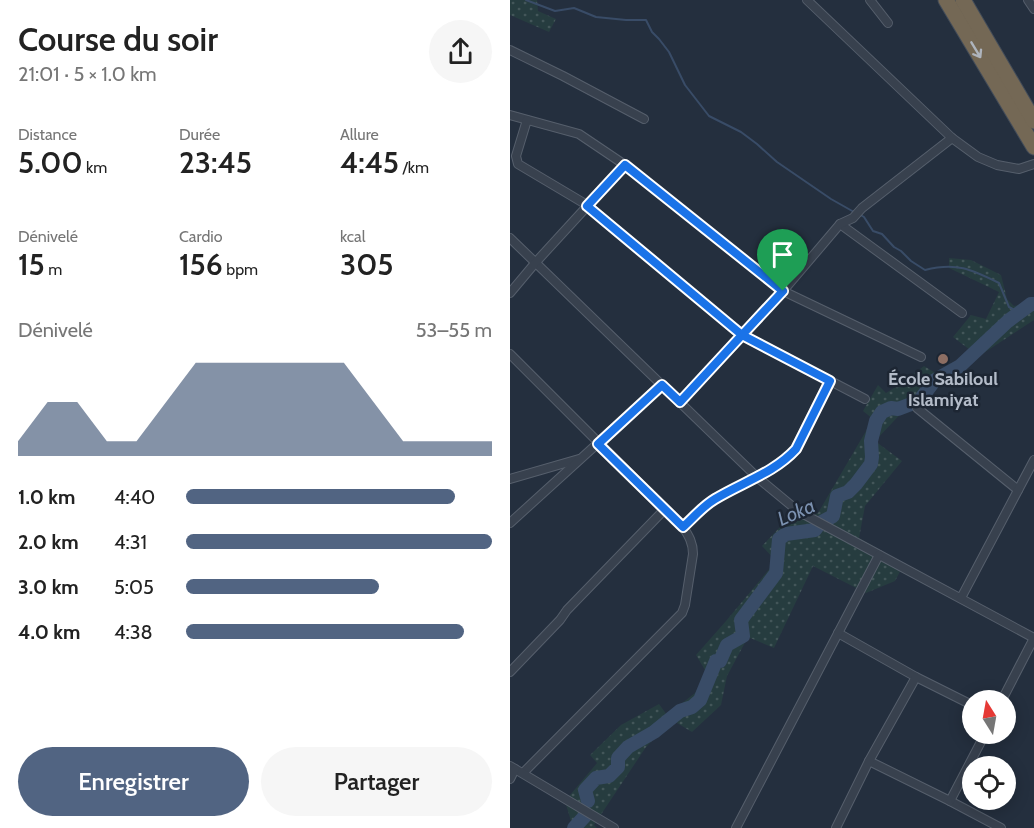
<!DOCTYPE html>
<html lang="fr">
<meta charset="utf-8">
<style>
body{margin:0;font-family:Cabin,sans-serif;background:#f6f6f6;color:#222;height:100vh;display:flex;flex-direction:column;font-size:22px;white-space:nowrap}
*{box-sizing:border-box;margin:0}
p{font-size:20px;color:#767676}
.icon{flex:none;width:33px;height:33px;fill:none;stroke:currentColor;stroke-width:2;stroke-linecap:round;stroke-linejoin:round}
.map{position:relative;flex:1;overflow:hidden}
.sheet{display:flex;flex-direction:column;background:#fff;width:510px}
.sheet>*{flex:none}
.needle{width:39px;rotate:349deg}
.buttons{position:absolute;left:452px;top:690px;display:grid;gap:12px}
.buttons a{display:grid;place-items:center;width:54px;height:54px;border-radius:50%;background:#fff;box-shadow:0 3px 15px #0003;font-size:30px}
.pin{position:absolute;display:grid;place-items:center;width:51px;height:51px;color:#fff;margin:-62px -26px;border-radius:50% 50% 50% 0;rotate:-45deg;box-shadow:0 0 6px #0007}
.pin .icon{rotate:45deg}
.round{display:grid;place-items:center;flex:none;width:63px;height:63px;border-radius:32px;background:#f6f6f6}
.overview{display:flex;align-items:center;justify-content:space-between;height:102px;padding:0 18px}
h1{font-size:33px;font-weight:600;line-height:45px}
.stats{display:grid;grid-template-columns:repeat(3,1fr);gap:9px;height:102px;padding:6px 18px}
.stats div{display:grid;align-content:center}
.stats b{font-size:30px;font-weight:600}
.stats small{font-size:16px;font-weight:400}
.stats p{font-size:16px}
.chart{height:168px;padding:12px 18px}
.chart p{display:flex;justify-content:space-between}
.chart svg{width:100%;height:108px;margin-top:6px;fill:#516482;opacity:.7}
.cta{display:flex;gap:12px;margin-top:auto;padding:12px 18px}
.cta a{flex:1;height:69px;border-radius:36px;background:#516482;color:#fff;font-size:24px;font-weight:600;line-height:69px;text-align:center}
.cta a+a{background:#f6f6f6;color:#222}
ul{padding:0 18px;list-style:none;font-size:20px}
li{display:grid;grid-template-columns:96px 72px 1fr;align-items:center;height:45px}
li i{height:15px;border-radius:8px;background:#516482}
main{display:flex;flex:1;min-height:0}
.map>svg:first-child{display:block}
.grass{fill:url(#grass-dots)}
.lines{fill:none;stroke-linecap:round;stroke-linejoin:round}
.stream{stroke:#394c67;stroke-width:2}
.river{stroke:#394c67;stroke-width:14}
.street-casing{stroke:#565f6c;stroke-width:10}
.highway-casing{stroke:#434c59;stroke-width:17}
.street{stroke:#38414e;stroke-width:8}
.highway{stroke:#746855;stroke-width:15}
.oneway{stroke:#aeb4bd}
.route-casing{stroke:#fff;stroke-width:12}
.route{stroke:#1a73e8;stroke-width:8}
.education-dot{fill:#8d6e63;stroke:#1d2633;stroke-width:2}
.labels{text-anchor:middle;stroke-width:5;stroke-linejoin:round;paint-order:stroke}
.poi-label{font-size:18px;font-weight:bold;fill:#b4bcc9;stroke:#1d2633}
.water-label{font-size:20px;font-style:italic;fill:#7c92b1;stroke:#1d2633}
</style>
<main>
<section class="sheet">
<div class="overview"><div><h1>Course du soir</h1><p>21:01 · 5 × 1.0 km</p></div><a class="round"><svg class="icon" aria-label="share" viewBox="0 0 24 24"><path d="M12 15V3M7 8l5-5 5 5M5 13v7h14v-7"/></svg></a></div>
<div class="stats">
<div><p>Distance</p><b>5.00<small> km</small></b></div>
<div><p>Durée</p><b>23:45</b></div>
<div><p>Allure</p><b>4:45<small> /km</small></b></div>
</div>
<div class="stats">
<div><p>Dénivelé</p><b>15<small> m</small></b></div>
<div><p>Cardio</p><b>156<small> bpm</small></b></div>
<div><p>kcal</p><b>305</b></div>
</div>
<div class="chart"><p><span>Dénivelé</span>53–55 m</p>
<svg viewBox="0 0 160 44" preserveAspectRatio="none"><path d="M0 44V38L10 22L20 22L30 38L40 38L50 22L60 6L70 6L80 6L90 6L100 6L110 6L120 22L130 38L140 38L150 38L160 38V44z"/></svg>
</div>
<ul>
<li><b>1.0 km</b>4:40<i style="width:88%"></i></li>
<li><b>2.0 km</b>4:31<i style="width:100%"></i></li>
<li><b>3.0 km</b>5:05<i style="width:63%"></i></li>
<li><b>4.0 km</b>4:38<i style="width:91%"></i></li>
</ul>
<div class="cta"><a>Enregistrer</a><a>Partager</a></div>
</section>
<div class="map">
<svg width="524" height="828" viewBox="0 0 524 828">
<defs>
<pattern id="grass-dots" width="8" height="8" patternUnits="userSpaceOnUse" patternTransform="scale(1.5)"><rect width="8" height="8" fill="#263c3f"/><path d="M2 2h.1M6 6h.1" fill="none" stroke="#435659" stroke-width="1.8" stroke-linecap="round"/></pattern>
</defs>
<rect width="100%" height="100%" fill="#242f3e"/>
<g class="grass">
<path d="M 0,0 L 27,0 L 28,11 L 46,19 L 39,32 L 0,15 Z"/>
<path d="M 439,258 L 461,260 L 491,275 L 497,299 L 504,306 L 524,301 L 524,320 L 428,383 L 399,405 L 365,441 L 392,461 L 355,506 L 349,538 L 394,564 L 385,581 L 356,593 L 303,566 L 264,648 L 238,637 L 217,676 L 211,705 L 182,732 L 162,720 L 136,747 L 84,825 L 87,828 L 63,828 L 55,801 L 87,763 L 80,755 L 111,725 L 149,704 L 157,715 L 185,693 L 198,675 L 186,655 L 216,621 L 266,561 L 252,546 L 271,526 L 308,513 L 363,419 L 353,411 L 368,385 L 376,393 L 392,383 L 414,366 L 427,374 L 447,362 L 460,350 L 443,337 L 461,315 L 476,319 L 489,292 L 439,268 Z"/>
</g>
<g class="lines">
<g class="stream">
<path d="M 16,0 L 45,11 L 64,8 L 86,17 L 116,20 L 136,20 L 142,32 L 149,39 L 159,52 L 175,85 L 199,116 L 231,132 L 247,144 L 267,162 L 321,199 L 344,212"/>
<path d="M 349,214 L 354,217 L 363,231 L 372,234 L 384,247 L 391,251 L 401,261 L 415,270 C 446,262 461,269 489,283 L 499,307 L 510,313"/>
</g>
<g class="river">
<path d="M 78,801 L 75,790 L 86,778 L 99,776 L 108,767 L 108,758 L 118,747 L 144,732 L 170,711 L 182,707 L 190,700 L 206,661 L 210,661 L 217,645 L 233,636 L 231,620 L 266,573 L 269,539 L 276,534 L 305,530 L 310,523 L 323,516 L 327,496 L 338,492 L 346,484 L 361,464 L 362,457 L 361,441 L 366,421 L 372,412 L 381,408 L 388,409 L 409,401 L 425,380 L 450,366 L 498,321 L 521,304 L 524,304"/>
<path d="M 64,828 L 75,816"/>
</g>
<defs>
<g id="street">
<path d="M 297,0 L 442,138 L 468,157 L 487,165 L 509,169 L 524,164"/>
<path d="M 360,0 L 378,23"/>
<path d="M 518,0 L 524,9"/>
<path d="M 0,50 L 53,76 L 134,119"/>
<path d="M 0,115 L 69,134 L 115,165 L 273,291 L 411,357"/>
<path d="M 17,120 L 6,156 L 8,164 L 77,205 L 232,335 L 355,399"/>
<path d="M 330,224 L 452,313"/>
<path d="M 0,238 L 248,478 L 288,511 L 310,523 L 524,638"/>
<path d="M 0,293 L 26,262 L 115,165"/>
<path d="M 0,354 L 173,527 C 179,536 183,543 183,554 L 175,605 L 172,613 L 13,773"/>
<path d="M 170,402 L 273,291 L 330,224 L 343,218 L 352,208 L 442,138"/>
<path d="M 407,408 L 508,490"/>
<path d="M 0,479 L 69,459"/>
<path d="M 0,523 L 152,385"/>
<path d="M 173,527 C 183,518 193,506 205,499 C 233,482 264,473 286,449 L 320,381"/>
<path d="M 451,598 L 524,460"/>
<path d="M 328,633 L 406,677 L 462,705"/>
<path d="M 0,672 L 50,620 L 57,610 L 155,509"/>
<path d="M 492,700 L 524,638"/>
<path d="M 359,761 L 440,801 L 491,828"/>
<path d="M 0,766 L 104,828"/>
<path d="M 0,779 L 5,769"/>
<path d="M 440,801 L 475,734"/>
<path d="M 226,828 L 369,555"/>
<path d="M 326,828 L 359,761 L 406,677"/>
</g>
<g id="highway">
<path d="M 436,0 L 524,147"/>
<path d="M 453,0 L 524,121"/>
</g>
</defs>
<use href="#street" class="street-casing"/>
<use href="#highway" class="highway-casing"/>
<use href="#street" class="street"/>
<use href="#highway" class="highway"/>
</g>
<defs><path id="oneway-shaft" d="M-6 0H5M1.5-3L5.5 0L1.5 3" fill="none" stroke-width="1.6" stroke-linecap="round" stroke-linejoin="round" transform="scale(1.5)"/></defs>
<use class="oneway" href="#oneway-shaft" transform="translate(466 50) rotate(59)"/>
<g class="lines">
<defs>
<path id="route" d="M 273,291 L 115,165 L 77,206 L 232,335 L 170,402 L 152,385 L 88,444 L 173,527 C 183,518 193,506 205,499 C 233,482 264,473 286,449 L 320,381 L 232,335 L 273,291"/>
</defs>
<use href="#route" class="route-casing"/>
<use href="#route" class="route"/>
</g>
<circle class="education-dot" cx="433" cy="359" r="6"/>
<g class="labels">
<g class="poi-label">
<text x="433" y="385">École Sabiloul<tspan x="433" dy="21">Islamiyat</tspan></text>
</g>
<g class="water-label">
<text transform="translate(286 512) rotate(-24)" y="7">Loka</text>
</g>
</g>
</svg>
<div class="buttons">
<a><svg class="needle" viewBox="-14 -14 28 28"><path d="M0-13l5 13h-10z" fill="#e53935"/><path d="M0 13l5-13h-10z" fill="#767676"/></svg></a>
<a><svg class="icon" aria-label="locate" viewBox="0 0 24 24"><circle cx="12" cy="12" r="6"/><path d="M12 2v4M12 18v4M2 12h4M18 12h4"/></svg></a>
</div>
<div class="pin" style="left:273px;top:291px;background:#1e9e55"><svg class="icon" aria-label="arrive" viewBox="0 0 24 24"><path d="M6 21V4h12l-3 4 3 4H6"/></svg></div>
</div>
</main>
